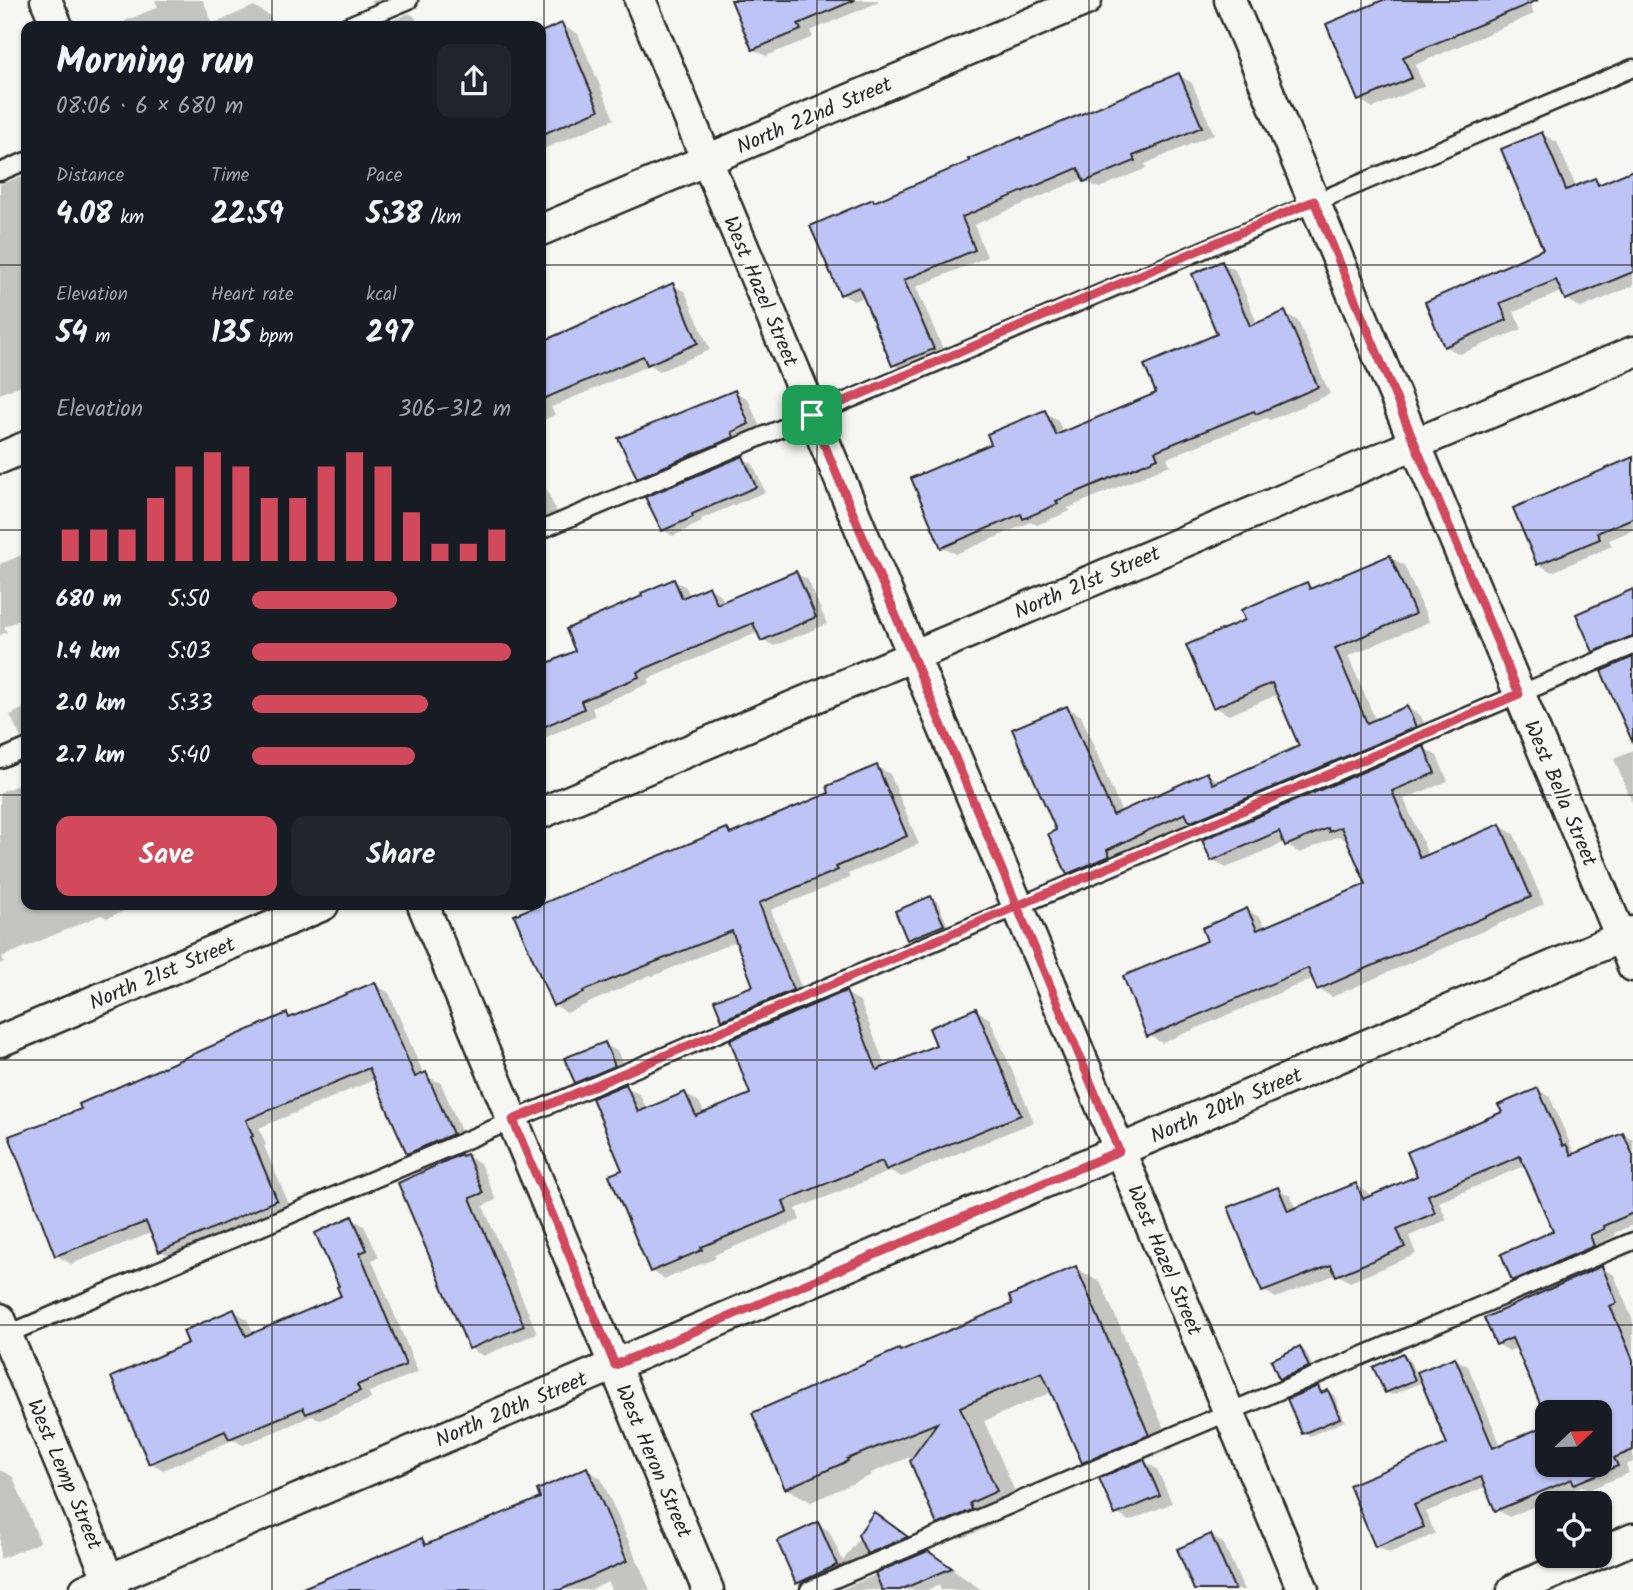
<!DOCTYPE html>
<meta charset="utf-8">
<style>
body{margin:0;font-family:Kalam,sans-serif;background:#20242c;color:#f1f3f6;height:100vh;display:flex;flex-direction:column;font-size:26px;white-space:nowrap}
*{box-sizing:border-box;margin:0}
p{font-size:23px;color:#9ea1a6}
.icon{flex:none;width:38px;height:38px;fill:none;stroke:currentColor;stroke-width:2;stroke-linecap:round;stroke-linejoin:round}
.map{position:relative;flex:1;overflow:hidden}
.drawer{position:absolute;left:21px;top:21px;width:525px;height:889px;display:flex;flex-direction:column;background:#171b24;border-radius:14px;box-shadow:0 2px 5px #0004}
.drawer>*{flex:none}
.needle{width:46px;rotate:67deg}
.tools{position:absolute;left:1535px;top:1400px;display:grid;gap:14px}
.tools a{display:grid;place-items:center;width:77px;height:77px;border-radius:14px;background:#171b24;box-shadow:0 2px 5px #0004;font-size:35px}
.pin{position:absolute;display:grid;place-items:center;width:60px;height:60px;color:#fff;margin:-30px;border-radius:14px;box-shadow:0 4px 10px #0006}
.round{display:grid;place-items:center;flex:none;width:74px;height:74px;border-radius:14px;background:#20242c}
.overview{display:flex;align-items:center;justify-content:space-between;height:119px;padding:0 35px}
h1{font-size:38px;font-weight:600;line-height:52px}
.figures{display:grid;grid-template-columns:repeat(3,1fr);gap:10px;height:119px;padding:7px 35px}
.figures div{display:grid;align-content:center}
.figures b{font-size:30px;font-weight:600}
.figures small{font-size:19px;font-weight:400}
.figures p{font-size:19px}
.chart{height:196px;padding:14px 35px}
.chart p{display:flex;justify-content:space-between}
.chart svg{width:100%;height:126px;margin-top:7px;stroke:#d1495b;stroke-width:6}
.primary-button{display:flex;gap:14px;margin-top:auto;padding:14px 35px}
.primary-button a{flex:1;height:80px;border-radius:14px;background:#d1495b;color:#fff;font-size:28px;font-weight:600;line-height:80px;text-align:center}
.primary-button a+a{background:#20242c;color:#f1f3f6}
ul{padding:0 35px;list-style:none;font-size:23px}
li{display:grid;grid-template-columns:112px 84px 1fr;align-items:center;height:52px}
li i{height:18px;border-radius:9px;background:#d1495b}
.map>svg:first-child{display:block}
.shadow{fill:#0003}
.building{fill:#bec4f6;stroke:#2b2b2b;stroke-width:2}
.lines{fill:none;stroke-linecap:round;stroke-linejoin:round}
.service-casing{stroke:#2b2b2b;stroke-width:21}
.minor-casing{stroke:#2b2b2b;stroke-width:35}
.service{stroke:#f6f6f2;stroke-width:16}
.minor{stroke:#f6f6f2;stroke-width:30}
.route-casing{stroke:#fff;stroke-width:14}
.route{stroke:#d1495b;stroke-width:9}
.grid{fill:none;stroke:#2b2b2b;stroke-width:2;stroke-opacity:0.55}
.labels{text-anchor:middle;stroke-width:6;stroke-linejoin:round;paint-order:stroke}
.street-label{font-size:21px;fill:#2b2b2b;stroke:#f6f6f2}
</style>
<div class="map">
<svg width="1633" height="1590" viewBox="0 0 1633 1590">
<rect width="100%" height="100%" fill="#f6f6f2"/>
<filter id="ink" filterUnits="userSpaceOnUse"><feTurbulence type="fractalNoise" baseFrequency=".0143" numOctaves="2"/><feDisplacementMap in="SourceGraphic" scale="14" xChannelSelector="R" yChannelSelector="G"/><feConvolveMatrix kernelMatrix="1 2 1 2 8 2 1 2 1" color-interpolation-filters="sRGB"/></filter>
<g filter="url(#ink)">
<g class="shadow">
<path d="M 155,0 L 203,0 L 213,24 L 254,6 L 270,16 L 274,26 L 127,26 L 125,21 L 158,7 Z"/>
<path d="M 370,0 L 395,0 L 377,7 Z"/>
<path d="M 733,0 L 878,0 L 879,2 L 810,31 L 813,37 L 766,56 L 753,49 Z"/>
<path d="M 1409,0 L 1528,0 L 1534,14 L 1415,65 L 1424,86 L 1373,108 L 1360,100 Z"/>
<path d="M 409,13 L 415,17 L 419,26 L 381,26 Z"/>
<path d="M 562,25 L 578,34 L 614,119 L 541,150 L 541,34 Z"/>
<path d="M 1179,75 L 1192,83 L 1214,134 L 1145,164 L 1147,168 L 1099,188 L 1086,181 L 1084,178 L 974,225 L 987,257 L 916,287 L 946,356 L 907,373 L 894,365 L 865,297 L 854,301 L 841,294 L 873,201 L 876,203 Z"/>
<path d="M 1542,134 L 1557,142 L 1576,187 L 1595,179 L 1604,185 L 1633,172 L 1633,286 L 1581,308 L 1566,299 L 1563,291 L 1514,312 L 1522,329 L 1460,354 L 1445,346 L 1545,250 Z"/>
<path d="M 20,177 L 26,180 L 26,383 L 0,394 L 0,184 Z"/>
<path d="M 1222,263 L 1235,270 L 1258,325 L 1285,313 L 1298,321 L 1330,394 L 1270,420 L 1266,418 L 1167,458 L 1170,465 L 1068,508 L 1070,511 L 1037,525 L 1031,522 L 956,554 L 943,547 L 993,445 L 1044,412 L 1057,419 L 1064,434 L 1158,394 L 1219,335 Z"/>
<path d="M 673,285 L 685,292 L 710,350 L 660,371 L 650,365 L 551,407 L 555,415 L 541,421 L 541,344 Z"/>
<path d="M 734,391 L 748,399 L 762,432 L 651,485 L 638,477 Z"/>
<path d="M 742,458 L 753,464 L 765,492 L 701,519 L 702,522 L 673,536 L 663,530 Z"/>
<path d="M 1633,458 L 1633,530 L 1609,540 L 1612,546 L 1552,572 L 1538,564 Z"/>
<path d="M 541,477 L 558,515 L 541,522 Z"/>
<path d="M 26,553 L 26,617 L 4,627 L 7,632 L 0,635 L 0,564 Z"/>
<path d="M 1390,557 L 1404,565 L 1429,622 L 1348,656 L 1376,721 L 1407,708 L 1421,716 L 1429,735 L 1082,881 L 1068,873 L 1058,831 L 1067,707 L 1081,716 L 1122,813 L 1207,774 L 1221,782 L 1301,747 L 1279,694 L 1229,715 L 1215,707 L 1247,620 L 1307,584 L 1315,589 Z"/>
<path d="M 796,573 L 808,580 L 827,624 L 774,646 L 762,639 L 759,632 L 648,679 L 650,683 L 592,708 L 595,716 L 541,739 L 541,668 L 578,652 L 645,597 L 674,581 L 686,587 L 690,596 L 709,588 L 721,595 L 724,603 Z"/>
<path d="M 1633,592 L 1633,647 L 1607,658 L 1594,650 Z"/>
<path d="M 26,707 L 26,741 L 21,738 L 10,715 Z"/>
<path d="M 1424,748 L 1437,756 L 1448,781 L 1404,799 L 1429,857 L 1500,826 L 1514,834 L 1544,904 L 1332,997 L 1319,989 L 1314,978 L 1162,1043 L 1149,1035 L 1210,942 L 1247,910 L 1261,918 L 1265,928 L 1368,885 L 1348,837 L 1344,839 L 1339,836 L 1300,853 L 1287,845 L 1285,842 L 1226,868 L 1213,860 Z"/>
<path d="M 1633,751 L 1633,804 L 1614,759 Z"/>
<path d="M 877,767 L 890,774 L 919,844 L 848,874 L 850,878 L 771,910 L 805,997 L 736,1026 L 723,1019 L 755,987 L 737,941 L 653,976 L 650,975 L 567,1013 L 555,1005 L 727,830 L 735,834 L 832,794 Z"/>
<path d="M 26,782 L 26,905 L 139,905 L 107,918 L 101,915 L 2,957 L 4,962 L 0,964 L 0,792 Z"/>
<path d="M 931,898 L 937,901 L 949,928 L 915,942 L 909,938 Z"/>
<path d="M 374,984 L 389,993 L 424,1075 L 441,1083 L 466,1143 L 423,1161 L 408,1153 L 376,1079 L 259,1128 L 266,1145 L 264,1146 L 291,1209 L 175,1259 L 161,1251 L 151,1233 L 71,1264 L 56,1255 L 83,1110 L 287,1015 L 293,1019 Z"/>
<path d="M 846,993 L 860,1001 L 886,1068 L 939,1046 L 976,1010 L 990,1019 L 1034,1122 L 901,1177 L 891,1171 L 796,1209 L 800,1220 L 714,1255 L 716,1258 L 665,1279 L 651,1271 L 625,1170 L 626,1086 L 640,1095 L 647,1110 L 685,1094 L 699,1102 L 705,1114 L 753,1095 Z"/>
<path d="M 605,1044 L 618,1052 L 627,1073 L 589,1089 L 576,1081 Z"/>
<path d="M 1538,1090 L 1550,1097 L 1573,1151 L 1578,1154 L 1623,1135 L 1633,1140 L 1633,1225 L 1614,1233 L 1615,1236 L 1601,1242 L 1606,1253 L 1526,1287 L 1514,1279 L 1555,1232 L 1526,1165 L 1439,1202 L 1447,1220 L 1409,1236 L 1416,1254 L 1350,1282 L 1337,1274 L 1276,1298 L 1264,1291 L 1278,1189 L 1291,1196 L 1297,1210 L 1356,1185 L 1368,1192 L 1371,1197 L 1419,1177 Z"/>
<path d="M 461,1156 L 467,1156 L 480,1163 L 496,1200 L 483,1206 L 537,1333 L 483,1356 L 470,1348 L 417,1174 Z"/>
<path d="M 351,1218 L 364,1226 L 379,1257 L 372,1260 L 418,1372 L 369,1392 L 371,1399 L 320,1420 L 312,1416 L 243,1445 L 233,1440 L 163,1470 L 151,1463 L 190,1344 L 234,1311 L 247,1319 L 254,1334 L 343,1296 Z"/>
<path d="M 1076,1268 L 1101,1283 L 1173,1449 L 1143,1461 L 1157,1469 L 1172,1503 L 1129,1521 L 1116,1513 L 1108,1477 L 1083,1462 L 1052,1392 L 984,1421 L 1021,1505 L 993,1518 L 996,1524 L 963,1538 L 938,1523 L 917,1454 L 871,1473 L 872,1475 L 811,1502 L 786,1488 L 1014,1305 Z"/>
<path d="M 1602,1268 L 1614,1275 L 1633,1321 L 1633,1462 L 1626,1465 L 1629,1473 L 1588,1490 L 1582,1486 L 1509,1517 L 1497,1510 L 1487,1486 L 1426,1512 L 1435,1534 L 1389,1553 L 1377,1546 L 1449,1444 L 1455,1359 L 1468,1366 L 1501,1446 L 1547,1426 L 1547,1465 L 1600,1465 L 1600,1412 L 1547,1412 L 1547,1415 L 1518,1347 L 1509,1351 L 1497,1344 Z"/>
<path d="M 1300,1348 L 1306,1352 L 1314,1370 L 1287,1382 L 1281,1378 Z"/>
<path d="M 1403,1355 L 1409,1359 L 1420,1383 L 1392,1395 L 1386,1392 Z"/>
<path d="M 1318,1388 L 1325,1393 L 1328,1392 L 1334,1395 L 1345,1421 L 1310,1436 L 1304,1432 Z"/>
<path d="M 586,1469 L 601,1478 L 650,1590 L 611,1590 L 608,1582 L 590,1590 L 302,1590 L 422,1540 L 430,1545 L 543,1499 Z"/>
<path d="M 0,1470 L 13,1477 L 40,1542 L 0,1559 Z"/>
<path d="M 875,1515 L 917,1544 L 803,1590 L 800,1588 L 780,1542 L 818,1524 L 829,1531 L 843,1561 Z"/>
<path d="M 1211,1536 L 1224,1544 L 1244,1590 L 1196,1590 Z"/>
<path d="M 928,1553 L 982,1590 L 941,1590 L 939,1585 L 927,1590 L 840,1590 Z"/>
</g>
<g class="building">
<path d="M 731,0 L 855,0 L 798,24 L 801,30 L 752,50 Z"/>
<path d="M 1383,0 L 1538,0 L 1403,57 L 1412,78 L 1358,101 L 1326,24 Z"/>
<path d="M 562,23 L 599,110 L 541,135 L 541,32 Z"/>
<path d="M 1179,73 L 1202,127 L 1133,156 L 1135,161 L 1084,182 L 1078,168 L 962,217 L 975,250 L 904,280 L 934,349 L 892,366 L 859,287 L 840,295 L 810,226 L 873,199 L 874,202 L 970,161 L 968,159 L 1021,137 L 1022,139 Z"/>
<path d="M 1542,132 L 1566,190 L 1595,178 L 1598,185 L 1633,170 L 1633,272 L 1565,300 L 1556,280 L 1500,303 L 1507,320 L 1444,347 L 1425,302 L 1543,249 L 1501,149 Z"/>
<path d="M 1222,261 L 1250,326 L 1285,311 L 1318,387 L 1256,414 L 1254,411 L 1155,451 L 1158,458 L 1056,501 L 1058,504 L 1023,519 L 1021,514 L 941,548 L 911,478 L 991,444 L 987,434 L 1045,410 L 1056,435 L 1156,393 L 1144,365 L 1217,334 L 1192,274 Z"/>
<path d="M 673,283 L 698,343 L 647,365 L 643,356 L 541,400 L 541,342 Z"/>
<path d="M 735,390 L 749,424 L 732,432 L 734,437 L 637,478 L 618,438 Z"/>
<path d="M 743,456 L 756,487 L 692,514 L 693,517 L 662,531 L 645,497 Z"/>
<path d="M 1633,457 L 1633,518 L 1597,533 L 1600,539 L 1537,565 L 1513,508 Z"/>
<path d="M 1390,555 L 1415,614 L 1335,648 L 1367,723 L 1407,706 L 1416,727 L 1193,821 L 1189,821 L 1185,813 L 1107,850 L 1110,856 L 1067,874 L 1048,834 L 1056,830 L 1012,729 L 1067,706 L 1113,815 L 1207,772 L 1213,784 L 1299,746 L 1272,683 L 1213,708 L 1186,645 L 1245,620 L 1241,610 L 1307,582 L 1310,589 Z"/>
<path d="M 796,571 L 816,617 L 761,641 L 753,623 L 637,672 L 639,677 L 581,701 L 584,709 L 541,728 L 541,666 L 575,651 L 566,629 L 642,596 L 641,593 L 674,579 L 682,598 L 709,586 L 717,604 Z"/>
<path d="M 1633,589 L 1633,636 L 1593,652 L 1576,614 Z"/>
<path d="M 1633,657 L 1633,743 L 1601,671 Z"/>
<path d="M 1424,746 L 1435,773 L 1392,791 L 1420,858 L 1500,824 L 1531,897 L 1317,990 L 1308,968 L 1147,1037 L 1123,976 L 1207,941 L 1202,928 L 1247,908 L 1257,930 L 1366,884 L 1341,827 L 1329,832 L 1328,828 L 1285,846 L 1279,831 L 1211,861 L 1202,840 Z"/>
<path d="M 877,765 L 907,836 L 836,867 L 838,870 L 759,903 L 793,990 L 722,1020 L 714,1000 L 753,986 L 732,931 L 583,991 L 584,993 L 553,1006 L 514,915 L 727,828 L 730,834 L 829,793 L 827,786 Z"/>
<path d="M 931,896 L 944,925 L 907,940 L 895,911 Z"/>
<path d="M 375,982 L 415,1077 L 426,1072 L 453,1134 L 407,1154 L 369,1068 L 246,1120 L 253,1136 L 251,1137 L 277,1200 L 159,1252 L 146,1222 L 55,1256 L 9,1136 L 81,1109 L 79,1104 L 287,1013 L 289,1018 Z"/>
<path d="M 846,991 L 877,1070 L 936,1045 L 929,1028 L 976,1008 L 1021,1115 L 886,1170 L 882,1161 L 783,1201 L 787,1212 L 701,1247 L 702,1250 L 650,1272 L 609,1175 L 622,1170 L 592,1098 L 626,1084 L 638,1112 L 685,1092 L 696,1116 L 750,1094 L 730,1040 Z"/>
<path d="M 605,1042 L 615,1066 L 575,1083 L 564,1058 Z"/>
<path d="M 1538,1088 L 1563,1146 L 1566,1144 L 1571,1155 L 1623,1133 L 1633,1155 L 1633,1213 L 1603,1226 L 1604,1229 L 1590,1235 L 1594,1246 L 1512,1281 L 1501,1254 L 1553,1231 L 1520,1156 L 1428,1195 L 1435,1213 L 1397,1229 L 1405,1247 L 1336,1276 L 1331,1265 L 1262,1292 L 1228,1207 L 1278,1187 L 1288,1211 L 1356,1183 L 1363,1199 L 1417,1176 L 1407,1152 L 1502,1112 L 1498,1105 Z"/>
<path d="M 461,1154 L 462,1156 L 467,1154 L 483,1193 L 470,1198 L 524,1326 L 469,1349 L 398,1183 Z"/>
<path d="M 352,1216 L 367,1250 L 360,1253 L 406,1365 L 357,1385 L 360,1391 L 306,1414 L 303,1408 L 229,1439 L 225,1431 L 149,1464 L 111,1377 L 188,1343 L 183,1331 L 234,1309 L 246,1336 L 341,1296 L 337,1287 L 339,1286 L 315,1233 Z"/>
<path d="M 1076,1266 L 1149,1435 L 1082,1463 L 1042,1372 L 960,1407 L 997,1491 L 970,1503 L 972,1510 L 937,1525 L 910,1461 L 937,1423 L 847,1459 L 848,1461 L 785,1489 L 752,1413 L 899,1349 L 900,1351 L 1012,1304 L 1009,1296 Z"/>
<path d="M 1602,1266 L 1617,1303 L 1610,1306 L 1633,1360 L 1633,1450 L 1614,1458 L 1618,1466 L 1574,1484 L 1572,1479 L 1495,1511 L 1481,1477 L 1414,1505 L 1424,1527 L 1375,1547 L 1349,1485 L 1447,1444 L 1417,1372 L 1455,1357 L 1493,1448 L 1547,1425 L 1547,1465 L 1600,1465 L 1600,1412 L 1547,1412 L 1547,1420 L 1512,1338 L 1496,1345 L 1484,1318 Z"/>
<path d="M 1300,1346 L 1309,1367 L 1279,1379 L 1271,1360 Z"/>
<path d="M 1403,1353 L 1415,1380 L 1385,1393 L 1373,1367 Z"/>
<path d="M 1318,1386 L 1321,1393 L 1328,1390 L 1340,1418 L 1302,1434 L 1287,1399 Z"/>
<path d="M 1144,1459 L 1160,1496 L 1115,1515 L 1099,1478 Z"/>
<path d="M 587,1467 L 627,1561 L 560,1590 L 298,1590 L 422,1538 L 425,1545 L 540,1498 L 537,1490 Z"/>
<path d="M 874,1512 L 908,1537 L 867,1554 L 858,1535 Z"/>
<path d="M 818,1522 L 837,1565 L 796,1584 L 777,1541 Z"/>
<path d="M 1211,1534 L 1235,1590 L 1194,1590 L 1177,1549 Z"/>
<path d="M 928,1551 L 952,1568 L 900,1590 L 882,1590 L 875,1573 Z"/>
</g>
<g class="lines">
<defs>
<g id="service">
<path d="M 347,26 L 409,0"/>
<path d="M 0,172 L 26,161"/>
<path d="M 541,530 L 1633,68"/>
<path d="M 0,759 L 26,748"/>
<path d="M 1,1337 L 1633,646"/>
<path d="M 809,1590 L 1633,1241"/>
</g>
<g id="minor">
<path d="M 46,0 L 57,26"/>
<path d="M 640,0 L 1303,1590"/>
<path d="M 1230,0 L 1633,966"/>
<path d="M 541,230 L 1086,0"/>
<path d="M 0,458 L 26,447"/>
<path d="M 541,813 L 1633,352"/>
<path d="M 423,905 L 708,1590"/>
<path d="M 0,1041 L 323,905"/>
<path d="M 0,1319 L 113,1590"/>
<path d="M 1600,1553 L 1633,1539"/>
<path d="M 85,1590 L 1633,932"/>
<path d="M 1513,1590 L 1593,1556"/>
</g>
</defs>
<use href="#service" class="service-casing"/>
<use href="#minor" class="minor-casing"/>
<use href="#service" class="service"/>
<use href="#minor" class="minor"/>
</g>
</g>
<g class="lines" filter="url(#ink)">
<defs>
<path id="route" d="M 812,415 L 1017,906 L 513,1120 L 615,1365 L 1119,1151 L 1017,906 L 1519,694 L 1314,201 L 812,415"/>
</defs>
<use href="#route" class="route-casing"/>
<use href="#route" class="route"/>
</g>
<path class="grid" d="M 272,0 L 272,26M 544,0 L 544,1590M 817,0 L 817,1590M 1089,0 L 1089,1590M 1361,0 L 1361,1590M 0,265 L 26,265M 541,265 L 1633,265M 0,530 L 26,530M 541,530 L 1633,530M 0,795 L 26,795M 541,795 L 1633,795M 272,905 L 272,1590M 0,1060 L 1633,1060M 0,1325 L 1633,1325"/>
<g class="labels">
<g class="street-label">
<text transform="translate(814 115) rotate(-23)" y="7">North 22nd Street</text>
<text transform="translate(761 291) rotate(67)" y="7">West Hazel Street</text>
<text transform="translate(1087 582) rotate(-23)" y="7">North 21st Street</text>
<text transform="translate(1561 793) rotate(67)" y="7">West Bella Street</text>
<text transform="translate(162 973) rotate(-23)" y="7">North 21st Street</text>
<text transform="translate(1226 1105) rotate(-23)" y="7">North 20th Street</text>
<text transform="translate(1165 1260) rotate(67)" y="7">West Hazel Street</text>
<text transform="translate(511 1409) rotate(-23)" y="7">North 20th Street</text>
<text transform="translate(654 1461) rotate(67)" y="7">West Heron Street</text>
<text transform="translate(65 1474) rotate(67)" y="7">West Lemp Street</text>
</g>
</g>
</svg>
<div class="tools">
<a><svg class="needle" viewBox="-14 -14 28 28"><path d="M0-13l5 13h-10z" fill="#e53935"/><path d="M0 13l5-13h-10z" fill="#9ea1a6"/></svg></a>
<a><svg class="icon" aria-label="locate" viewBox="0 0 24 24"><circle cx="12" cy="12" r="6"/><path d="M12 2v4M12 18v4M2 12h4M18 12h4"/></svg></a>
</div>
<div class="pin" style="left:812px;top:415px;background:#1e9e55"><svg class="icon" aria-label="arrive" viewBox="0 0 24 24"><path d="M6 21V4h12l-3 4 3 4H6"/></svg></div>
<section class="drawer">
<div class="overview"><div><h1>Morning run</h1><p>08:06 · 6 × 680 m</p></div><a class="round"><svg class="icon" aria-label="share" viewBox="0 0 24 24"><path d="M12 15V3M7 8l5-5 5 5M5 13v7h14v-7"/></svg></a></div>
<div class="figures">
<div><p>Distance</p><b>4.08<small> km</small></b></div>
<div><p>Time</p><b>22:59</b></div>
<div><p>Pace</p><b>5:38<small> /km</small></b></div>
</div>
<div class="figures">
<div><p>Elevation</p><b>54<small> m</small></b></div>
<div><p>Heart rate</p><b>135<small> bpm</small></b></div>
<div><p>kcal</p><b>297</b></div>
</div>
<div class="chart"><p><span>Elevation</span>306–312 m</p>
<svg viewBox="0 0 160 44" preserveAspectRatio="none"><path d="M5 44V33M15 44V33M25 44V33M35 44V22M45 44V11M55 44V6M65 44V11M75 44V22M85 44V22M95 44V11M105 44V6M115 44V11M125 44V27M135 44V38M145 44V38M155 44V33"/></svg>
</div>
<ul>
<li><b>680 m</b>5:50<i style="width:56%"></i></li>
<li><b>1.4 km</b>5:03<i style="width:100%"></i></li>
<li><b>2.0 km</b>5:33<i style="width:68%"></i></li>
<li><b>2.7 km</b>5:40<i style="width:63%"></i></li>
</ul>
<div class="primary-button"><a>Save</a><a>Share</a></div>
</section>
</div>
